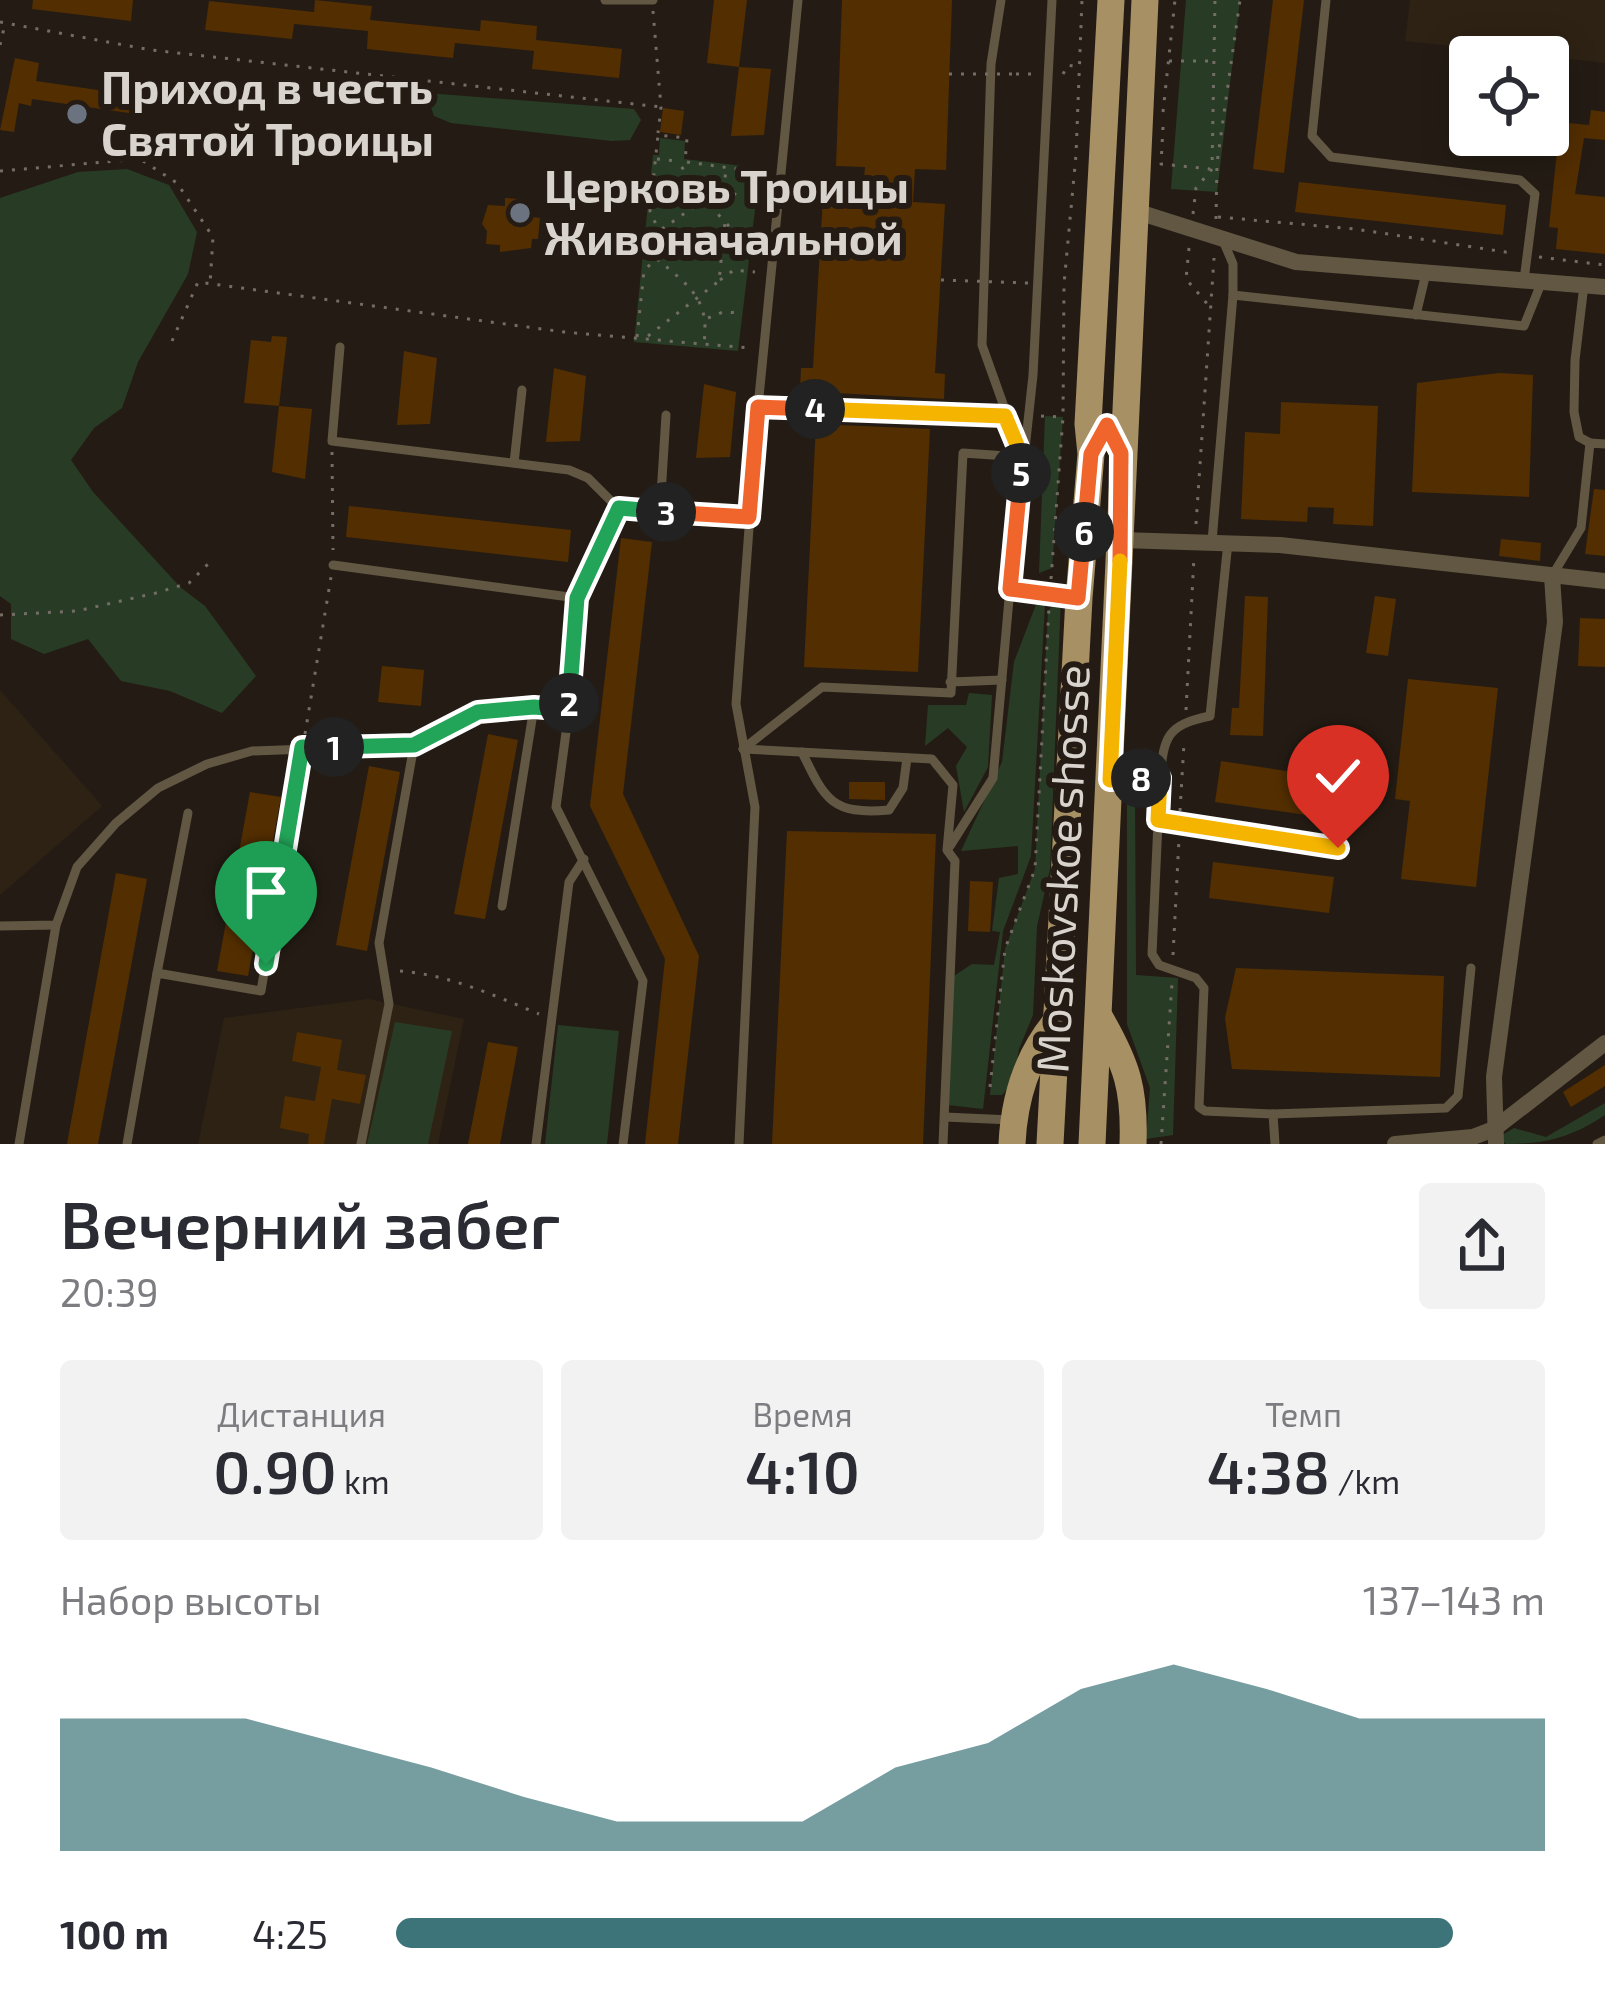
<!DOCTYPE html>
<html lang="ru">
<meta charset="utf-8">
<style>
body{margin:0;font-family:"Exo 2",sans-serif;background:#f2f2f3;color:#2b2b33;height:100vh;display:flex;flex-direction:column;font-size:45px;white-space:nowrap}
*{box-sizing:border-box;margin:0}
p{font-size:39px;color:#7c7c81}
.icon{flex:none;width:66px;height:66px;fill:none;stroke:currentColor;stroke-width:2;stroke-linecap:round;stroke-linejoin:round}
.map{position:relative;height:1144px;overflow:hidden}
.panel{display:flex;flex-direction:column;background:#fff;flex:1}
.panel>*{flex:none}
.fabs{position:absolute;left:1449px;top:36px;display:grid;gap:24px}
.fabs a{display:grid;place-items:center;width:120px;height:120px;border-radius:12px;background:#fff;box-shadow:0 6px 30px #0003;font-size:60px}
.pin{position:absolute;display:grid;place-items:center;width:102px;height:102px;color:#fff;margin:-123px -51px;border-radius:50% 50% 50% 0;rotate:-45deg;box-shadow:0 0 12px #0007}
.pin .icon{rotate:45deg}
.km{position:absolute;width:60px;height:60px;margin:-30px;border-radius:50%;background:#222;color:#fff;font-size:33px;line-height:60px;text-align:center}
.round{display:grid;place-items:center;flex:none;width:126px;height:126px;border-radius:12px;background:#f2f2f3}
.summary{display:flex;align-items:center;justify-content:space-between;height:204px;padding:0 60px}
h1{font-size:66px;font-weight:600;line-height:90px}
.metrics{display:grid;grid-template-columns:repeat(3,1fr);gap:18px;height:204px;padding:12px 60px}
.metrics div{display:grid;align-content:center;border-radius:12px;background:#f2f2f3;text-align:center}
.metrics b{font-size:60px;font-weight:600}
.metrics small{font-size:33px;font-weight:400}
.metrics p{font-size:33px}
.chart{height:336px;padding:24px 60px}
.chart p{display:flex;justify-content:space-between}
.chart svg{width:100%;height:216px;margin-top:12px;fill:#3d7479;opacity:.7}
ul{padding:0 60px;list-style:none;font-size:39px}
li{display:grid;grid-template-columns:192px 144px 1fr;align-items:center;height:90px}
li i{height:30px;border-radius:15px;background:#3d7479}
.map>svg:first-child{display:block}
.education{fill:#2e2214}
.green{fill:#283c25}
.building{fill:#532e00}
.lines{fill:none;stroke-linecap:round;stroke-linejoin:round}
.path{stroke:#736d66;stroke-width:3;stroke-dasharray:3 9;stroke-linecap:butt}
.lane{stroke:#625742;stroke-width:9}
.street{stroke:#625742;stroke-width:16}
.primary{stroke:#a89065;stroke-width:27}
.path-bridge{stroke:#736d66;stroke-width:3;stroke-dasharray:3 9;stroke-linecap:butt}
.split-1-casing{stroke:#fff;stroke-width:24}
.split-2-casing{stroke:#fff;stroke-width:24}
.split-3-casing{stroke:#fff;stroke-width:24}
.split-4-casing{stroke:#fff;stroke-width:24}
.split-5-casing{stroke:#fff;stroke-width:24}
.split-6-casing{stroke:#fff;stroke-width:24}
.split-7-casing{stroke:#fff;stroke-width:24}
.split-8-casing{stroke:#fff;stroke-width:24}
.split-9-casing{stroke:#fff;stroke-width:24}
.split-1{stroke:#22a559;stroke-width:15}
.split-2{stroke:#22a559;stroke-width:15}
.split-3{stroke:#22a559;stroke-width:15}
.split-4{stroke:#f0652b;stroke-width:15}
.split-5{stroke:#f5b400;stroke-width:15}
.split-6{stroke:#f0652b;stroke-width:15}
.split-7{stroke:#f0652b;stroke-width:15}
.split-8{stroke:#f5b400;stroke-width:15}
.split-9{stroke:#f5b400;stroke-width:15}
.worship-dot{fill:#6b7280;stroke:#241c14;stroke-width:4.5}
.labels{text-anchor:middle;stroke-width:12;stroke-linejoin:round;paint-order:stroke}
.poi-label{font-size:45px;font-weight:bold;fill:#d8d3cd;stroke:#241c14;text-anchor:start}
.street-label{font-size:45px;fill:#d8d3cd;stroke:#241c14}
</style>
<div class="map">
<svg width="1605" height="1144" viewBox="0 0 1605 1144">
<rect width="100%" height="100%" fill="#241c14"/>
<g class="education">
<path d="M 1410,0 L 1605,0 L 1605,63 L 1405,41 Z"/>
<path d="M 0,690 L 102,806 L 0,895 Z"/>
<path d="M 368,999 L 464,1019 L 438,1144 L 198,1144 L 224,1018 Z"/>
</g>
<g class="green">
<path d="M 1186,0 L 1240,0 L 1217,192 L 1171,189 Z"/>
<path d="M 426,93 L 634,109 L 641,120 L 630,140 L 612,141 L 451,123 L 434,116 Z"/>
<path d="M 660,138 L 685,141 L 684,159 L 760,168 L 738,351 L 634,342 L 653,155 L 659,155 Z"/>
<path d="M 127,169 L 169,185 L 197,232 L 188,274 L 138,362 L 122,408 L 94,428 L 71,460 L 93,492 L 180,587 L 205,606 L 256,676 L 222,713 L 170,691 L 121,681 L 88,639 L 44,654 L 11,639 L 11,604 L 0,596 L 0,198 L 78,172 Z"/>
<path d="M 1045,416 L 1063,417 L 1052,568 L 1039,573 Z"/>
<path d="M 1061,596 L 1050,869 L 1037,926 L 1033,1015 L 1019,1049 L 1013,1083 L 1002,1095 L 990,1095 L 1005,949 L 1035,869 L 1048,611 Z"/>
<path d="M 1037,602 L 1045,604 L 1031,856 L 1003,931 L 983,1109 L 948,1105 L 954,976 L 972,964 L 994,965 L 1000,932 L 992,931 L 999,878 L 1018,874 L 1018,846 L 961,851 L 1002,762 L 1014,662 Z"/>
<path d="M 969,693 L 992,695 L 988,767 L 964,812 L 956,766 L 967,747 L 948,728 L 925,746 L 928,705 L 966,705 Z"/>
<path d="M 1127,799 L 1135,799 L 1136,975 L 1178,978 L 1173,1135 L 1146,1139 L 1150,1088 L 1127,1024 Z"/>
<path d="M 395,1022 L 452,1031 L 428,1144 L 367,1144 Z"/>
<path d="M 558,1025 L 619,1031 L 607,1144 L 545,1144 Z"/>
<path d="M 1605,1103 L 1605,1115 C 1572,1137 1546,1144 1506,1144 L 1499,1137 L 1514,1128 L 1546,1137 Z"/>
</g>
<g class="building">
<path d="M 33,0 L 133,0 L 131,21 L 32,9 Z"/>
<path d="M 315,0 L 372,6 L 370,20 L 480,31 L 481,20 L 537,26 L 536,40 L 622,49 L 619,78 L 532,69 L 534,51 L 455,43 L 453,58 L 367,49 L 368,31 L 294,24 L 292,39 L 205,30 L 209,1 L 314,12 Z"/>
<path d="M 714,0 L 747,0 L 739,67 L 771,69 L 764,135 L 731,136 L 739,67 L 707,63 Z"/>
<path d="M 842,0 L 952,0 L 946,170 L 915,169 L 913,202 L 945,204 L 935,373 L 945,374 L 944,399 L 800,391 L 801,368 L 813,368 L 823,197 L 862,199 L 865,167 L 836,166 Z"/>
<path d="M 1273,0 L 1304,0 L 1284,173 L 1253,169 Z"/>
<path d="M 15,58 L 39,63 L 36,81 L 132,95 L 129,113 L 32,99 L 31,106 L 19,103 L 14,132 L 0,130 Z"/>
<path d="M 663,108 L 684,111 L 681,135 L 660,132 Z"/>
<path d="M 1591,110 L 1605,112 L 1605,140 L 1584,138 L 1575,194 L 1605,197 L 1605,254 L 1556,249 L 1558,228 L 1549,227 L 1557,151 L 1515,147 L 1516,135 L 1548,135 L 1548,121 L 1589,125 Z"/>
<path d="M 1299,182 L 1506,205 L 1503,235 L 1295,212 Z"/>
<path d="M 505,198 L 519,199 L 519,206 L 533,207 L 532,217 L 540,218 L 538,239 L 532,239 L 531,248 L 500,252 L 500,245 L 486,244 L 487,231 L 482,224 L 488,205 L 505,206 Z"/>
<path d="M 272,336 L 287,337 L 279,406 L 244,403 L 251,340 L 271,342 Z"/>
<path d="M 404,351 L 437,358 L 430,424 L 397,425 Z"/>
<path d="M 554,368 L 586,376 L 580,441 L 546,442 Z"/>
<path d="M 1499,373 L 1533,375 L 1529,497 L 1412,492 L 1417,383 Z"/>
<path d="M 704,384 L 736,392 L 730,457 L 696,458 Z"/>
<path d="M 1281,402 L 1378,406 L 1373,526 L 1333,524 L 1334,508 L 1308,507 L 1307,522 L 1241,519 L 1245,432 L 1280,434 Z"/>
<path d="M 279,406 L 312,409 L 305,479 L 272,472 Z"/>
<path d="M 816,424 L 930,429 L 918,672 L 804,667 Z"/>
<path d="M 1594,489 L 1605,490 L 1605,556 L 1585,554 Z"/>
<path d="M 349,506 L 571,530 L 568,562 L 346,537 Z"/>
<path d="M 621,538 L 652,542 L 623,794 L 699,956 L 678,1144 L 645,1144 L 665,959 L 590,806 Z"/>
<path d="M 1501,539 L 1541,543 L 1540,561 L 1499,556 Z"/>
<path d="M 1245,596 L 1268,597 L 1263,736 L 1230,735 L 1232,708 L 1239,708 Z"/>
<path d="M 1375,596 L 1396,599 L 1388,656 L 1366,653 Z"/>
<path d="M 1580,618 L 1605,619 L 1605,667 L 1578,666 Z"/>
<path d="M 382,666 L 424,670 L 421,706 L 378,702 Z"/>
<path d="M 1408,679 L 1498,688 L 1476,887 L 1401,879 L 1410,801 L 1395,799 Z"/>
<path d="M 488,734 L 518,740 L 485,919 L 454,914 Z"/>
<path d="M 1221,761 L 1319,776 L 1313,816 L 1215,802 Z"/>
<path d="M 369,766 L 400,772 L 367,951 L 336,945 Z"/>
<path d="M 849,782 L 885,782 L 885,800 L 849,799 Z"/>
<path d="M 250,792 L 281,797 L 248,976 L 217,971 Z"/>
<path d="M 787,831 L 936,834 L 923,1144 L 772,1144 Z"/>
<path d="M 1213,862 L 1334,877 L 1329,913 L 1209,898 Z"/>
<path d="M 116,873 L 147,879 L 114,1059 L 98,1144 L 67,1144 Z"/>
<path d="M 970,881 L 993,882 L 990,932 L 968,931 Z"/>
<path d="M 1236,968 L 1444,976 L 1440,1077 L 1232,1069 L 1225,1018 Z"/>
<path d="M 297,1032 L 342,1040 L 337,1070 L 366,1075 L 360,1104 L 332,1099 L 324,1144 L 308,1144 L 309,1134 L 280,1128 L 285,1096 L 315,1101 L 321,1067 L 292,1061 Z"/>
<path d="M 488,1042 L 518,1047 L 500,1144 L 468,1144 Z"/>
<path d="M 1605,1065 L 1605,1086 L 1571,1107 L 1563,1092 Z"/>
</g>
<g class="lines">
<g class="path">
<path d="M 653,11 L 661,107 L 658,133"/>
<path d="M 0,22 L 151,50 L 661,107"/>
<path d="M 0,45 L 5,24"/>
<path d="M 1169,61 L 1214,61"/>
<path d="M 1016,74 L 1036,74"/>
<path d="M 1063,74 L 1068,65 L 1077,67"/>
<path d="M 1163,112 L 1175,0"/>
<path d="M 1163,127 L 1161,164 L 1210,169"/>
<path d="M 657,159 L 677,161"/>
<path d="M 687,162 L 766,173"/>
<path d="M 0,171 L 140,159 L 177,183 L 213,237 L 210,284"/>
<path d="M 724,186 L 736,195 L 755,197"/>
<path d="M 1193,214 L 1196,188 L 1212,169 L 1215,0"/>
<path d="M 1218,217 L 1355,229 L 1512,253"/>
<path d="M 1216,219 L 1217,163 L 1240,0"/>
<path d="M 727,224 L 738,237 L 759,238"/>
<path d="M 662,229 L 724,186 L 726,170"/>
<path d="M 1189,248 L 1186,279 L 1210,307"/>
<path d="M 1539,257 L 1605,265"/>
<path d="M 657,259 C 689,286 710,299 704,343"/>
<path d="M 720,280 L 734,270 L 755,272"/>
<path d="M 708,318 L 723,312 L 741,313"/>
<path d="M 648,336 L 719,281 L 725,223 L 677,161"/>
<path d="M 637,337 L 644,271 L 656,258 L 659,231 L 650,211 L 658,135 L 687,138 L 685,162"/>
<path d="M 172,341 L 198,282 L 564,332 L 749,348"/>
<path d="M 771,407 L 995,415"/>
<path d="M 1041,416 L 1061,417"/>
<path d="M 332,452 L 333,550"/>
<path d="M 1196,524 L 1214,258"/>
<path d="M 1051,579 L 1063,417 L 1064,284 L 1076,155 L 1082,0"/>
<path d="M 0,615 L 77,611 L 156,593 L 189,583 L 209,563"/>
<path d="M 1186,710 L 1194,557"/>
<path d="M 305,734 L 331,577"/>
<path d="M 1180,811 L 1184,743"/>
<path d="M 1173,955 L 1179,839"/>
<path d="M 400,971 C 450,975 493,995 539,1014"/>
<path d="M 990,1087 L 1005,949 L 1035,869 L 1049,607"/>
<path d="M 1161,1144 L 1172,983"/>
</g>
<g class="lane">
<path d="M 605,0 L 653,0"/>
<path d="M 1052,0 L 1033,375 L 1010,588 L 1074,598"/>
<path d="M 1326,0 L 1312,136 L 1331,157 L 1520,180 L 1535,194 L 1524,280"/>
<path d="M 1584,285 L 1575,360 L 1574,412 L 1579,437 L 1590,443"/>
<path d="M 1233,295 L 1524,326 L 1542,281"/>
<path d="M 1416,315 L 1426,273"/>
<path d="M 340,347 L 332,441 L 569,470 L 588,478 L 619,509 L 749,517"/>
<path d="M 514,463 L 522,390"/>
<path d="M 619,509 L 577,598 L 569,710 L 556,807 L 643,981 L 623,1144"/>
<path d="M 660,511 L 666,415"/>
<path d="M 1212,541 L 1233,295 L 1233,264 L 1222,238"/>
<path d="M 333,565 L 577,598"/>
<path d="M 1552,576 L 1581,528 L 1590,443 L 1605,444"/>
<path d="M 950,682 L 1002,680"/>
<path d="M 743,749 L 822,687 L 951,693 L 963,453 L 1022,457 L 982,345 L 991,64 L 1001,0"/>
<path d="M 743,749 L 932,759 L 953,785 L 947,850 L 955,861 L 943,1144"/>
<path d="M 802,752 C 825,800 832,815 889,810 L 903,788 L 907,758"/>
<path d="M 1160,778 L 1152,954 L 1159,965 L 1196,978 L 1204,988 L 1199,1107 L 1205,1111 L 1273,1114 L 1275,1144"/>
<path d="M 1114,780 L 1160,778 C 1164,736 1167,725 1210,716 L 1228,542"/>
<path d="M 1158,820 L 1338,848"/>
<path d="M 950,846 L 993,778 L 1010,588"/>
<path d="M 502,906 L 534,707"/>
<path d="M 0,926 L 56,925 L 77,867 L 116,823 L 158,788 L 207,764 L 252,751 L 414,745 L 478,711 L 534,707 L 569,710"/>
<path d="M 157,973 L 188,813"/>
<path d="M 1273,1114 L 1446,1108 L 1458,1096 L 1471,968"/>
<path d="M 945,1117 L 1011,1120"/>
<path d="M 19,1144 L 56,925"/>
<path d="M 127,1144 L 157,973 L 261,991 L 302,747"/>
<path d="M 361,1144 L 389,1004 L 379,943 L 414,745"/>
<path d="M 536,1144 L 569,882 L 584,859"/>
<path d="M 739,1144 L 755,807 L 736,704 L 758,407 L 798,0"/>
<path d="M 1597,1144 L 1605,1140"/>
</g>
<g class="street">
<path d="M 1135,211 L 1296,262 L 1605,287"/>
<path d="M 1121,540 L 1280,545 L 1605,581"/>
<path d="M 1395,1144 L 1473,1137 L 1494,1129 L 1605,1043"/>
<path d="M 1496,1144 L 1494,1077 L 1555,622 L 1552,576"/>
</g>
<g class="primary">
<path d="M 1100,1018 C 1127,1065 1135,1089 1133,1144"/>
<path d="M 1012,1144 C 1014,1099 1026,1059 1054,1024"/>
<path d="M 1050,1144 L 1079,598 L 1091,454 L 1088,424 L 1111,0"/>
<path d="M 1092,1144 L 1145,0"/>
</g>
<g class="path-bridge">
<path d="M 949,74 L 1016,74"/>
<path d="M 941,280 L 1028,283"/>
</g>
</g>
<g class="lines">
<defs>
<path id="split-1" d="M 266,964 L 302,747 L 334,747"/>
<path id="split-2" d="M 334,747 L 414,745 L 478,712 L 534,707 L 569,710 L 569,703"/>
<path id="split-3" d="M 569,703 L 577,598 L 619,508 L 666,512"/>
<path id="split-4" d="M 666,512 L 749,517 L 758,407 L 815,409"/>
<path id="split-5" d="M 815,409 L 1005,416 L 1022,457 L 1021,473"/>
<path id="split-6" d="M 1021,473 L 1010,589 L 1078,598 L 1084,532"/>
<path id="split-7" d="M 1084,532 L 1091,454 L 1107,425 L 1121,453 L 1120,561"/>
<path id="split-8" d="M 1120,561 L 1110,780 L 1141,778"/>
<path id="split-9" d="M 1141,778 L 1160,778 L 1158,820 L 1338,848"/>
</defs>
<use href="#split-1" class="split-1-casing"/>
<use href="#split-2" class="split-2-casing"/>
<use href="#split-3" class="split-3-casing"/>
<use href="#split-4" class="split-4-casing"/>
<use href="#split-5" class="split-5-casing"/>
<use href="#split-6" class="split-6-casing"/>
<use href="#split-7" class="split-7-casing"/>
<use href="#split-8" class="split-8-casing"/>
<use href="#split-9" class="split-9-casing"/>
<use href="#split-1" class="split-1"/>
<use href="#split-2" class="split-2"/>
<use href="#split-3" class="split-3"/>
<use href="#split-4" class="split-4"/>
<use href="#split-5" class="split-5"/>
<use href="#split-6" class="split-6"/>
<use href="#split-7" class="split-7"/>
<use href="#split-8" class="split-8"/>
<use href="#split-9" class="split-9"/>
</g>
<g class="worship-dot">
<circle cx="77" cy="114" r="12"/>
<circle cx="520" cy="213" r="12"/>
</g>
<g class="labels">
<g class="poi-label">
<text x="101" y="104">Приход в честь<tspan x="101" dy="52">Святой Троицы</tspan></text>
<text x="544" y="203">Церковь Троицы<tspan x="544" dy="52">Живоначальной</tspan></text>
</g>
<g class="street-label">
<text transform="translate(1063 869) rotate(-87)" y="16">Moskovskoe shosse</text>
</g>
</g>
</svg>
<div class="fabs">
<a><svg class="icon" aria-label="locate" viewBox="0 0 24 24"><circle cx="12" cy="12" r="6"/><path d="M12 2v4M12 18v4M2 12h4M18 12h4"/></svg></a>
</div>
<div class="pin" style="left:266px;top:964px;background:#1e9e55"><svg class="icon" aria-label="arrive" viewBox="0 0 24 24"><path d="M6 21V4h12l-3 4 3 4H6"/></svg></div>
<div class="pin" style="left:1338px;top:848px;background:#d93025"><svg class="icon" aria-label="check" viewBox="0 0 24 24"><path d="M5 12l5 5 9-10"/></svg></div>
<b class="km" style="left:334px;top:747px">1</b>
<b class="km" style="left:569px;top:703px">2</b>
<b class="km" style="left:666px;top:512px">3</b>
<b class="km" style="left:815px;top:409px">4</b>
<b class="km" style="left:1021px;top:473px">5</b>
<b class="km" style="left:1084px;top:532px">6</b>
<b class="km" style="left:1141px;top:778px">8</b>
</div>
<section class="panel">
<div class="summary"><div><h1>Вечерний забег</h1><p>20:39</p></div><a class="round"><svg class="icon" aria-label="share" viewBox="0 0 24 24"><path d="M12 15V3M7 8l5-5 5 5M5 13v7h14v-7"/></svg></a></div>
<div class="metrics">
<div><p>Дистанция</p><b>0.90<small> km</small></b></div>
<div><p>Время</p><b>4:10</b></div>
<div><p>Темп</p><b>4:38<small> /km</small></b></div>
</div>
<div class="chart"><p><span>Набор высоты</span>137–143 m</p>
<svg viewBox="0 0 160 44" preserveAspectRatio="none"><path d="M0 44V17L10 17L20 17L30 22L40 27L50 33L60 38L70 38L80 38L90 27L100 22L110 11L120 6L130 11L140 17L150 17L160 17V44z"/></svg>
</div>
<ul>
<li><b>100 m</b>4:25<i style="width:92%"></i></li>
</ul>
</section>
